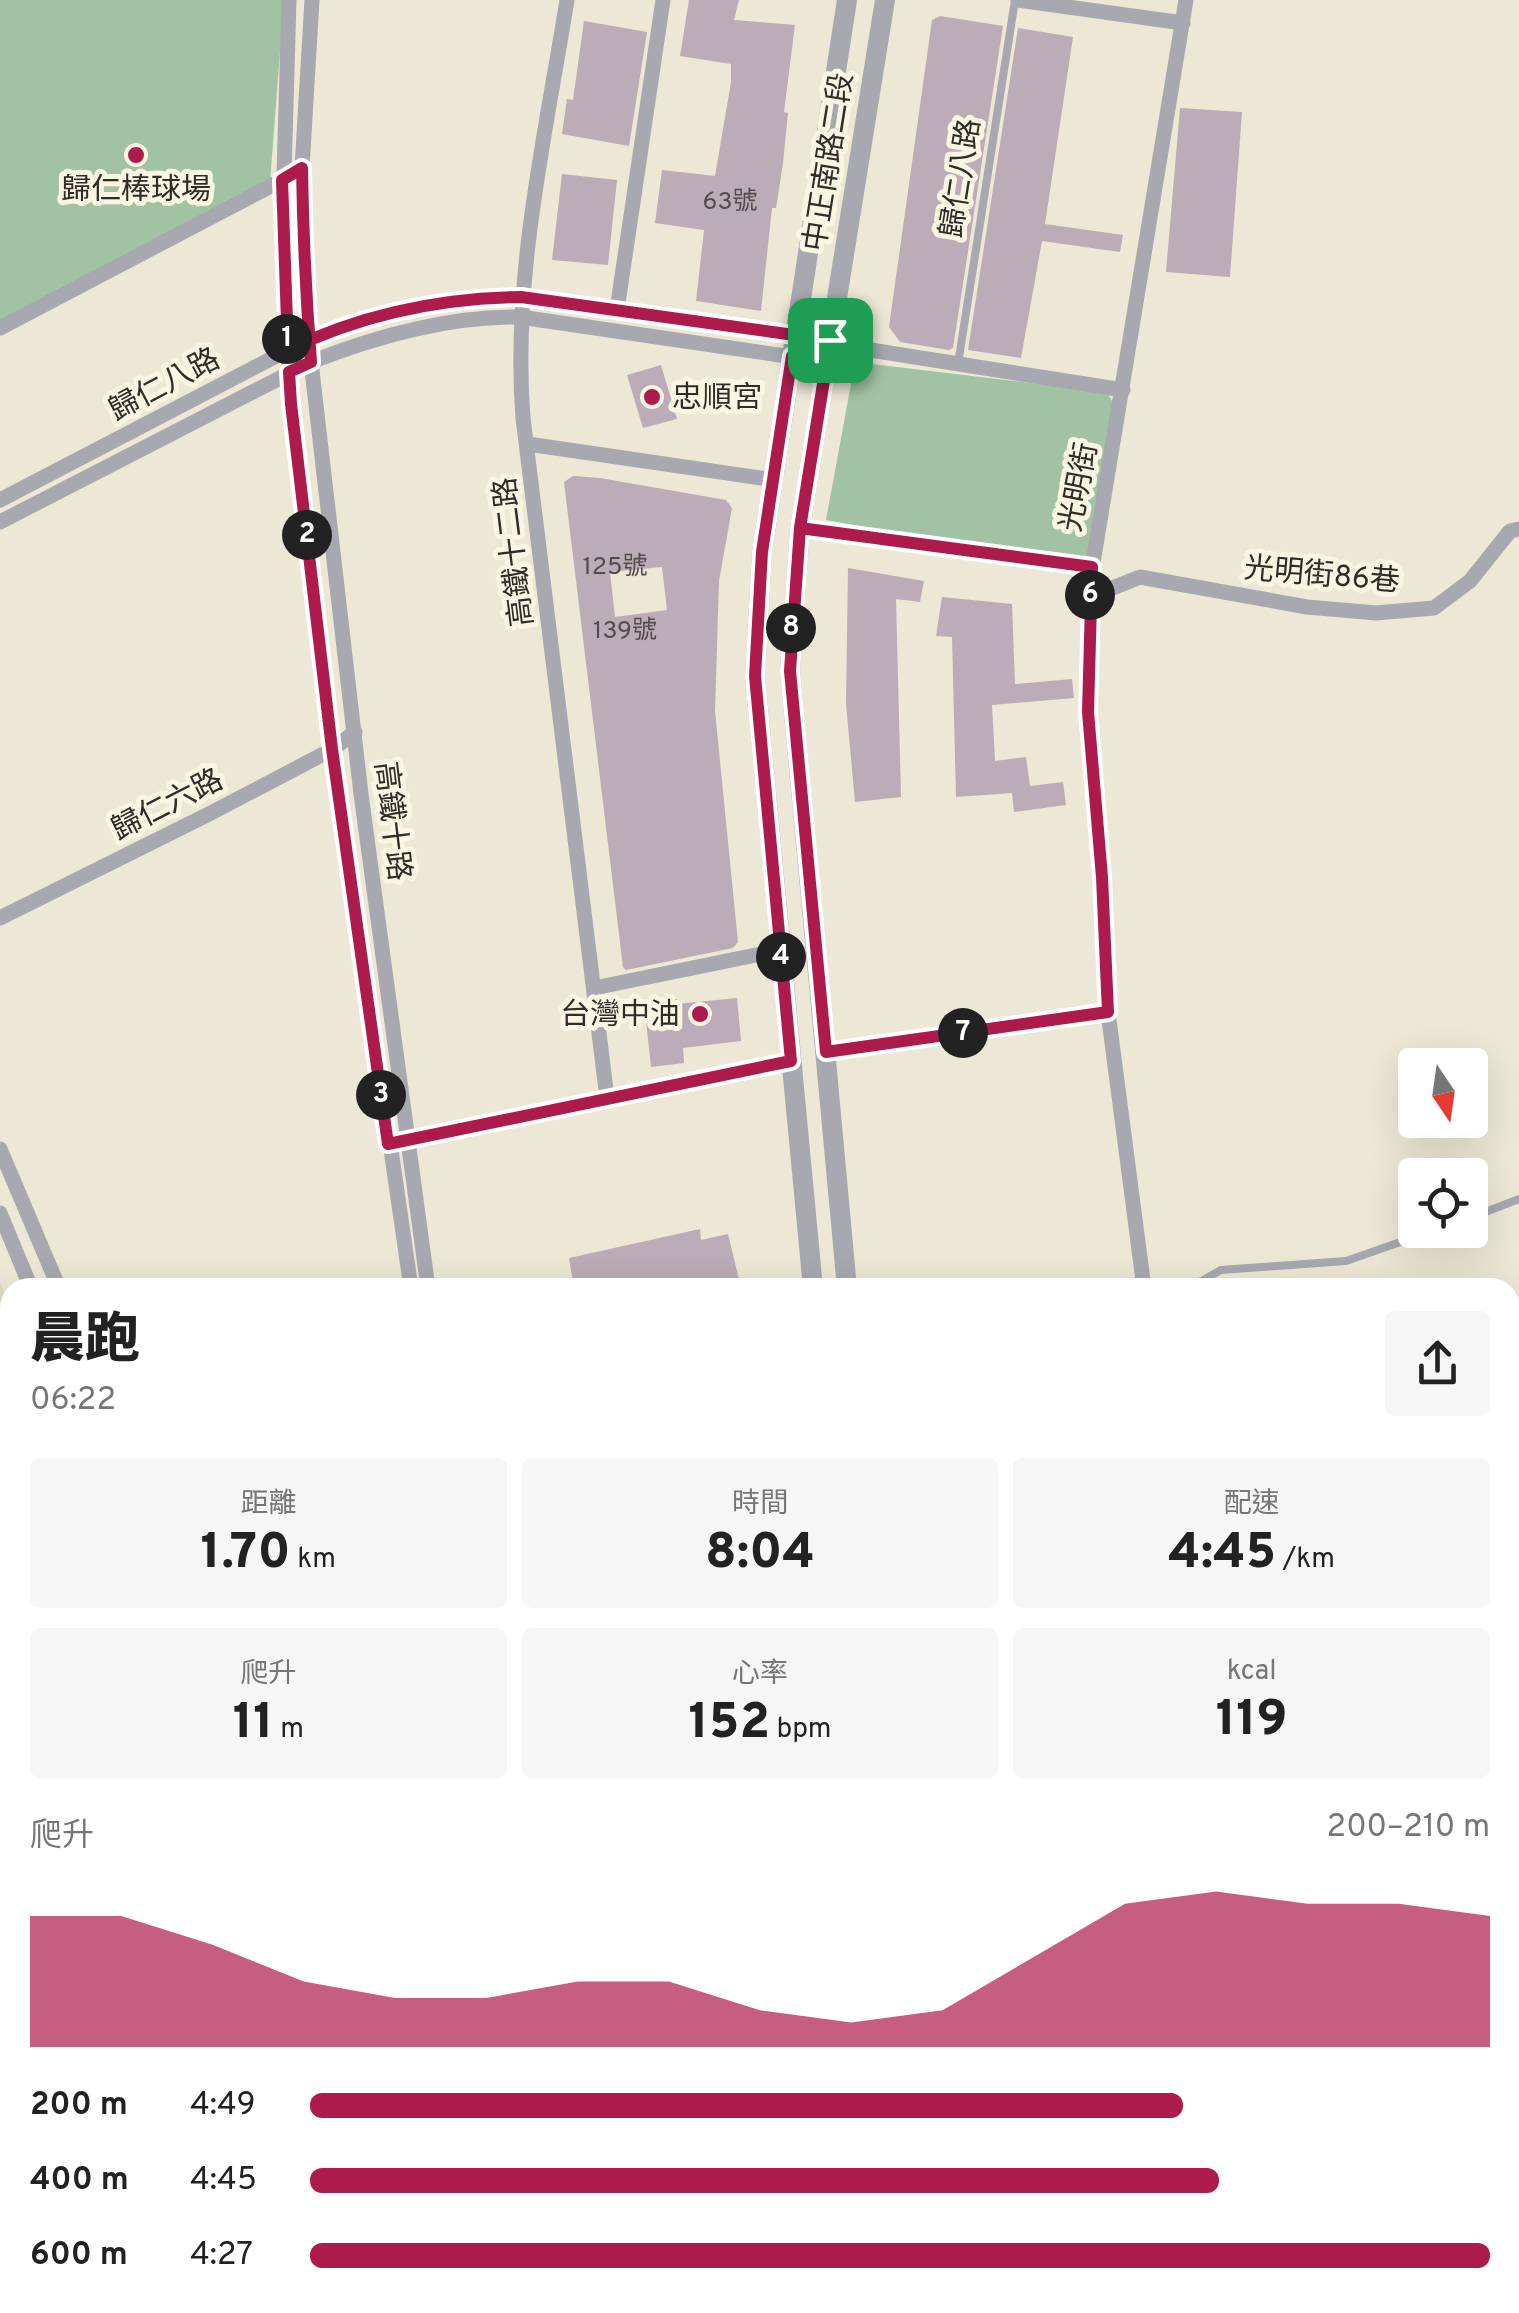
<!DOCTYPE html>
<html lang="zh-TW">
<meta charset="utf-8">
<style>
body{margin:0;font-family:Overpass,"Noto Sans TC",sans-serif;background:#f6f6f6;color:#222;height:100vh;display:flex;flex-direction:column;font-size:38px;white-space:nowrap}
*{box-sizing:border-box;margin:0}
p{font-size:32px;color:#767676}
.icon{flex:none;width:55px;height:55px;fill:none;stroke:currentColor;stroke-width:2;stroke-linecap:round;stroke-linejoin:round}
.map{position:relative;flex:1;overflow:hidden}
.details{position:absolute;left:0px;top:1278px;width:1520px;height:1038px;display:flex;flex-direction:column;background:#fff;border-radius:30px 30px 0 0;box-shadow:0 10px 40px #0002}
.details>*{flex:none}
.needle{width:65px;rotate:167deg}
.buttons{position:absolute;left:1398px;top:1048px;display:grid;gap:20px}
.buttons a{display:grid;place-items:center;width:90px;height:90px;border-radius:10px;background:#fff;box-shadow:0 10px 40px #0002;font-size:50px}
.pin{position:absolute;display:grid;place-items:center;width:85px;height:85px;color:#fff;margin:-42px;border-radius:20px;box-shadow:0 5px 15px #0006}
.km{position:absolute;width:50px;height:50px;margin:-25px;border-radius:50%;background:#222;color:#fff;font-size:28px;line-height:50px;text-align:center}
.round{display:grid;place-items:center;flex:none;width:105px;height:105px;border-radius:10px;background:#f6f6f6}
.head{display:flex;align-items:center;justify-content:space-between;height:170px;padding:0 30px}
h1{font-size:55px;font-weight:800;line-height:75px}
.figures{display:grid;grid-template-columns:repeat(3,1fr);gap:15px;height:170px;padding:10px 30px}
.figures div{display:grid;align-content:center;border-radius:10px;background:#f6f6f6;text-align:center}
.figures b{font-size:50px;font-weight:800}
.figures small{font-size:28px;font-weight:400}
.figures p{font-size:28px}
.chart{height:280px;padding:20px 30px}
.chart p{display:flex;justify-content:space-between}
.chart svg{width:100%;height:180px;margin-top:10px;fill:#ad1b4d;opacity:.7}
ul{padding:0 30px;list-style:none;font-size:32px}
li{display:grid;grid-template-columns:160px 120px 1fr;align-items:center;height:75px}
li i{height:25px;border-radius:12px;background:#ad1b4d}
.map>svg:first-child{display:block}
.built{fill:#e2dac1}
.green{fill:#a1c3a3}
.forest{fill:#8db28f}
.building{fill:#bbacb8;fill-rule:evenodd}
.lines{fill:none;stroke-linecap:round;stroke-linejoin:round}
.service{stroke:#a7a8b0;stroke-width:8}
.minor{stroke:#a7a8b0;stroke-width:15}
.tertiary{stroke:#a7a8b0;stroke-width:20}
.trunk{stroke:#686a78;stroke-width:28}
.route-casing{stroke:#fff;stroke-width:20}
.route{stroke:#ad1b4d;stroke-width:12}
.poi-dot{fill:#ad1b4d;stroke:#faf4e2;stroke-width:4}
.labels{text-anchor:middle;stroke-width:10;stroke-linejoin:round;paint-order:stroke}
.number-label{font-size:25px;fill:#524d4b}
.street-label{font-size:30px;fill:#2f2d27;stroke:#faf4e2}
.poi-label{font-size:30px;fill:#2f2d27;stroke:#faf4e2}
</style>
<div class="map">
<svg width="1519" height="2313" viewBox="0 0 1519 2313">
<rect width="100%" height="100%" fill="#ede7d5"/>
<path class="built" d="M 0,1281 L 10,1305 L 10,1488 L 0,1493 Z"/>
<g class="green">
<path d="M 0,0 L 284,0 L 270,182 L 0,320 Z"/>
<path d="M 855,362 L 1107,392 L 1120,416 L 1094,552 L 1075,565 L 826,520 Z"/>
</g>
<path class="forest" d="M 692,2305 L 892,2305 L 894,2313 L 687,2313 Z"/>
<g class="building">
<path d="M 689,0 L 739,0 L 734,20 L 795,25 L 784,112 L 788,113 L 783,163 L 776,208 L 772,208 L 761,311 L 696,301 L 704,230 L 655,223 L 662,170 L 715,176 L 731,82 L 731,64 L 680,56 Z"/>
<path d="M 940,16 L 1003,26 L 953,348 L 949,350 L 900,342 L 889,327 L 932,20 Z"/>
<path d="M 584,21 L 647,32 L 629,146 L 562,134 L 567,99 L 573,100 Z"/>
<path d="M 1018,28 L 1073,37 L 1045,224 L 1123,235 L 1120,252 L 1042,241 L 1021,358 L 968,350 Z"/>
<path d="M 1180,108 L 1242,112 L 1230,277 L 1166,272 Z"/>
<path d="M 562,174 L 617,180 L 608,265 L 552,260 Z"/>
<path d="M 661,365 L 677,419 L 643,428 L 627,375 Z"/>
<path d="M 573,476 L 600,478 L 726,500 L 732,508 L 719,581 L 715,711 L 738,942 L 733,948 L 626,970 L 623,967 L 564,482 ZM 662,567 L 667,610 L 615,617 L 610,572 Z"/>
<path d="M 848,568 L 924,581 L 920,602 L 896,599 L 901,797 L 855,802 L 846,704 Z"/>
<path d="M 942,597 L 1012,604 L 1015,684 L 1072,679 L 1074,698 L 992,705 L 995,761 L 1026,757 L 1030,786 L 1063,782 L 1066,805 L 1014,812 L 1012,793 L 956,797 L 952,637 L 936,636 Z"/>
<path d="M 737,998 L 741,1041 L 683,1048 L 684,1063 L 651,1067 L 644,1002 L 677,999 L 677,1004 Z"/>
<path d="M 700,1229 L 701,1240 L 728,1234 L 741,1288 L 574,1288 L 569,1258 Z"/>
</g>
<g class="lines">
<g class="service">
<path d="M 830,361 L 858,348"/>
<path d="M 958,364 L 1015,0"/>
<path d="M 1470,1218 L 1519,1199"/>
<path d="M 1189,1288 L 1221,1270 L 1346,1261 L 1435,1230"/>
<path d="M 1,2218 L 9,2247"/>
</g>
<g class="minor">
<path d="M 289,0 L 282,245 L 291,404 L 333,749 L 411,1288"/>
<path d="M 312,0 L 302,168 L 311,362 L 361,794 L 428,1288"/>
<path d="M 567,0 C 545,138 512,278 523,418 L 607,1098"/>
<path d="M 1018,0 L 1183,23"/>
<path d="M 617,310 L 663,0"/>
<path d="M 0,328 L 286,178"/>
<path d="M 858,348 L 1123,390"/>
<path d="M 528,444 L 774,480"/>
<path d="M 0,500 L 309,339 L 347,324 L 394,313 L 467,300 L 521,297 L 830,340"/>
<path d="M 0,522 L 311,362 C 377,336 449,316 520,317 L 827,362"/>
<path d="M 800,528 L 1092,567"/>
<path d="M 1090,597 L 1140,577 L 1307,607 L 1376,613 L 1434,608 L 1470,581 L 1510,531 L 1519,529"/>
<path d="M 0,918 L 209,814 L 333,749 L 355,732"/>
<path d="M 594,988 L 781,950"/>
<path d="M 826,1052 L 1108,1012"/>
<path d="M 398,1142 L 791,1061"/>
<path d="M 0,1149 L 59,1288"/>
<path d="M 0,1213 L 31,1288"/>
<path d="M 1144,1288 L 1108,1012 L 1102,877 L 1088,713 L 1090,581 L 1186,0"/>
<path d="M 0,1522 L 10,1517"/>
<path d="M 0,1551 L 10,1545"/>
<path d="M 1510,1918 L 1519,1915"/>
<path d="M 0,2263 L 10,2247"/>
<path d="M 1030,2305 L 1030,2313"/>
</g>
<g class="tertiary">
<path d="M 813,1288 L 755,676 L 762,552 L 847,0"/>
<path d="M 847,1288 L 790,671 L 800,528 L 885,0"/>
<path d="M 909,2305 L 912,2313"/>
<path d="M 948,2305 L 951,2313"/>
</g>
<g class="trunk">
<path d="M 1510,1782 L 1519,1780"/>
<path d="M 1510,1822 L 1519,1820"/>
<path d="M 1510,1848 L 1519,1846"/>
<path d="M 1510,1883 L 1519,1881"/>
<path d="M 0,2211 L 10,2205"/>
<path d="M 380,2305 L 392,2313"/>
<path d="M 1007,2305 L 1009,2313"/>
<path d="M 49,2313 L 56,2305"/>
<path d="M 148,2313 L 162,2305"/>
<path d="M 199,2313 L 214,2305"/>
<path d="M 600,2313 L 615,2305"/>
</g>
</g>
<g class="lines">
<defs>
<path id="route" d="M 830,340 L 521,297 C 441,298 360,315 288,350 L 282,180 L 302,168 C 303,232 306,297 311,362 L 289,372 L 291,404 L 332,749 L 388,1144 L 791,1061 L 755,676 L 762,552 L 792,356 L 827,362 L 800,528 L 1092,567 L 1088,712 L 1102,877 L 1108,1012 L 826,1052 L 790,671 L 800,528 L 830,340"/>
</defs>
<use href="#route" class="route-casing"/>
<use href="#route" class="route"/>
</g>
<g class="poi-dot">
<circle cx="136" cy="155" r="10"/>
<circle cx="652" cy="397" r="10"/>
<circle cx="700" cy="1014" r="10"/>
</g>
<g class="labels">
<g class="number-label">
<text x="730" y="209">63號</text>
<text x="615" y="574">125號</text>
<text x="625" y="638">139號</text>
</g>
<g class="street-label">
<text transform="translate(828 162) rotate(-81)" y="10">中正南路二段</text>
<text transform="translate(960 178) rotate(-81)" y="10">歸仁八路</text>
<text transform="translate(164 384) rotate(-28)" y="10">歸仁八路</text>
<text transform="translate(1078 487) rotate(-79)" y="10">光明街</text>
<text transform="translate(513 552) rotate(-97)" y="10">高鐵十二路</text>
<text transform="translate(1322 574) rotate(5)" y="10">光明街86巷</text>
<text transform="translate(167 804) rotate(-27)" y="10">歸仁六路</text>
<text transform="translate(393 821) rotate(83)" y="10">高鐵十路</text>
</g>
<g class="poi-label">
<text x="136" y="199">歸仁棒球場</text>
<text x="672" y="407" text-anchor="start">忠順宮</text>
<text x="680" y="1024" text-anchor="end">台灣中油</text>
</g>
</g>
</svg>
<div class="buttons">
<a><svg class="needle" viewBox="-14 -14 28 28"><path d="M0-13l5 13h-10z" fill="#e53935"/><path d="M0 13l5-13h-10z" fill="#767676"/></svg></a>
<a><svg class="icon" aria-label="locate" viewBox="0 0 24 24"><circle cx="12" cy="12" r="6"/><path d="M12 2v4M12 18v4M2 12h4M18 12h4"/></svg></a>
</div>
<div class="pin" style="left:830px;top:340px;background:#1e9e55"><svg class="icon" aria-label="arrive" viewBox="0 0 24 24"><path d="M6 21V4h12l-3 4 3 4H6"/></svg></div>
<b class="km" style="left:287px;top:339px">1</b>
<b class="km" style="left:307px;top:535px">2</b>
<b class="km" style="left:381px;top:1095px">3</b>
<b class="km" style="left:781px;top:957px">4</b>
<b class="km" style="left:1090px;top:595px">6</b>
<b class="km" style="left:963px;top:1033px">7</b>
<b class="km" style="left:791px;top:628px">8</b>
<section class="details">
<div class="head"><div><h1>晨跑</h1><p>06:22</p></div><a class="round"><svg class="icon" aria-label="share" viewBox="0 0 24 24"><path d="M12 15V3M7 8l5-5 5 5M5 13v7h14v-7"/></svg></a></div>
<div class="figures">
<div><p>距離</p><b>1.70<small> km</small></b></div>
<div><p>時間</p><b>8:04</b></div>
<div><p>配速</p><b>4:45<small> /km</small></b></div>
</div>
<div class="figures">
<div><p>爬升</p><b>11<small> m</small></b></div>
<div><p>心率</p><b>152<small> bpm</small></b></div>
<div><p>kcal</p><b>119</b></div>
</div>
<div class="chart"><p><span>爬升</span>200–210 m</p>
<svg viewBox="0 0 160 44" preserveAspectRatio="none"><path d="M0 44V12L10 12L20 19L30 28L40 32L50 32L60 28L70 28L80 35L90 38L100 35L110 22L120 9L130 6L140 9L150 9L160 12V44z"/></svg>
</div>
<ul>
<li><b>200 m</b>4:49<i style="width:74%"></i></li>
<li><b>400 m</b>4:45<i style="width:77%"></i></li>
<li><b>600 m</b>4:27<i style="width:100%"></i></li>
</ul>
</section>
</div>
